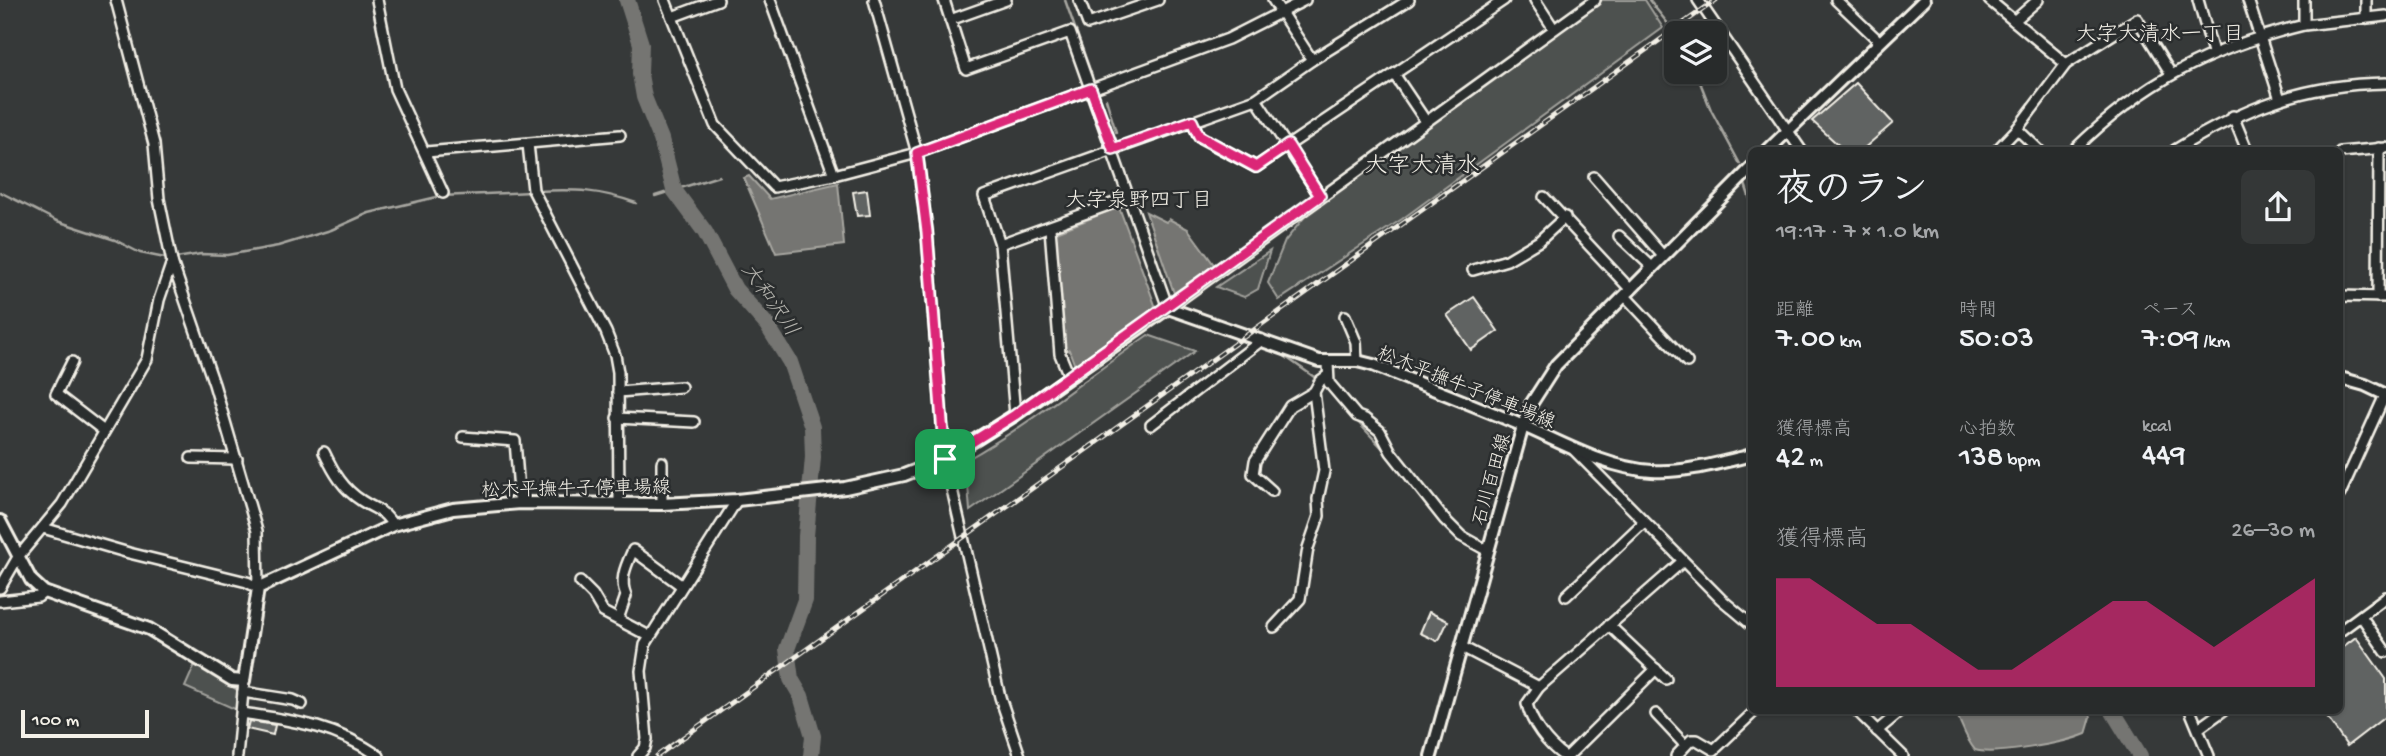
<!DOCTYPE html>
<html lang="ja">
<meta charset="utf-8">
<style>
body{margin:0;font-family:"Gochi Hand","Klee One",sans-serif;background:#343737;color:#f1f3f6;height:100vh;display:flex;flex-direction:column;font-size:26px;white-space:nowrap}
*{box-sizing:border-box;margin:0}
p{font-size:23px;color:#a5a7a9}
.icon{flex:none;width:38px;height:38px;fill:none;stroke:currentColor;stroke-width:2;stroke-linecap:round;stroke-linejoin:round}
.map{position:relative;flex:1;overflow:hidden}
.side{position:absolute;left:1748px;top:147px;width:595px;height:567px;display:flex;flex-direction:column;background:#282b2b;border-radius:10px;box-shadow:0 2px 5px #0004,0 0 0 2px #444747}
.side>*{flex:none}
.buttons{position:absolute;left:1664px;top:21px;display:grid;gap:14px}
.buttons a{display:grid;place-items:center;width:63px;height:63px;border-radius:10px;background:#282b2b;box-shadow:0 2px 5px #0004,0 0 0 2px #444747;font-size:35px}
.scale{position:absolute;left:21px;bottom:18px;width:128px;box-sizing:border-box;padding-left:7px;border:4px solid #f4f1e8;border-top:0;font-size:19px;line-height:24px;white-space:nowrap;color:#f4f1e8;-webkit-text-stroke:5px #2a2d2e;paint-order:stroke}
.pin{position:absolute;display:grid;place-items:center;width:60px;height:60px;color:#fff;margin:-30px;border-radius:14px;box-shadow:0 4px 10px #0006}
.round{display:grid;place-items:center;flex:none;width:74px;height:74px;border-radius:10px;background:#343737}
.headline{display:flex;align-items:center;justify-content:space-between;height:119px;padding:0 28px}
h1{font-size:38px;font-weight:600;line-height:52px}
.metrics{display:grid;grid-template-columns:repeat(3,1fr);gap:10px;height:119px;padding:7px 28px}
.metrics div{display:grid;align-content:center}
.metrics b{font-size:30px;font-weight:600}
.metrics small{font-size:19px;font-weight:400}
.metrics p{font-size:19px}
.chart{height:196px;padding:14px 28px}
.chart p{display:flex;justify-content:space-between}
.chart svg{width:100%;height:126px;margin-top:7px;fill:#db2777;opacity:.7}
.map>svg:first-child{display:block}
.green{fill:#4e514f;stroke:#a1a19c;stroke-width:2}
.water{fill:#757572;stroke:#a8a7a1;stroke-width:2}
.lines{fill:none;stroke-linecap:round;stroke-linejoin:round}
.stream{stroke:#a8a7a1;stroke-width:2.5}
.river{stroke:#757572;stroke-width:16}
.building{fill:#616362;stroke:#f4f1e8;stroke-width:2}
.minor-casing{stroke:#f4f1e8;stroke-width:14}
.major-casing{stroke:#f4f1e8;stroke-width:16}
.minor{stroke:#2a2d2e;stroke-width:9}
.major{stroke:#2a2d2e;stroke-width:10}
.rail-casing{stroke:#f4f1e8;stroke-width:5}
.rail{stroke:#2a2d2e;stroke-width:2.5;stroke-dasharray:8;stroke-linecap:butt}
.route-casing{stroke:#fff;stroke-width:14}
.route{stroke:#db2777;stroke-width:9}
.labels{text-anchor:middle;stroke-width:5;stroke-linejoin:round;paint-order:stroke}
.street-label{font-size:19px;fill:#f4f1e8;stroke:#2a2d2e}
.neighbourhood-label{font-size:21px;fill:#f4f1e8;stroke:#2a2d2e}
.water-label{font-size:21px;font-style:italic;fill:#b4b3ad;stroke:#2a2d2e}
.quarter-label{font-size:23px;fill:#f4f1e8;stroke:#2a2d2e}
</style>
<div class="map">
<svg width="2386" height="756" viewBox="0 0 2386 756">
<rect width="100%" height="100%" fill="#363939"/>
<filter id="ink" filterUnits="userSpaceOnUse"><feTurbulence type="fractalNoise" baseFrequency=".0143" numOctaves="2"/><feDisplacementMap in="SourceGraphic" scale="14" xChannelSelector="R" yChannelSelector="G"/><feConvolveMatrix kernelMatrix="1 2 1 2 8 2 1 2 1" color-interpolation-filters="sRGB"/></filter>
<g filter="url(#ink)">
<g class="green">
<path d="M 1602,0 L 1645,0 L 1663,28 L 1402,219 L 1279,300 L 1268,283 L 1285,241 L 1315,204 L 1471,96 Z"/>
<path d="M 1270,251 L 1258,289 L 1244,297 L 1216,287 Z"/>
<path d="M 1148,335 L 1195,351 L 970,511 L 966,460 C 1030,424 1088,377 1148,335 Z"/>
<path d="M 196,662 L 237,690 L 237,710 L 185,687 Z"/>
</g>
<g class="water">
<path d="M 749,176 L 770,199 L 838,183 L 844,245 L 776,253 L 744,178 Z"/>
<path d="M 1119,207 L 1155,305 L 1153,310 L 1075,366 L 1069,350 L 1065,351 L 1054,233 Z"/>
<path d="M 1146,212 L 1166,222 L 1169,219 L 1188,229 L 1215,266 L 1174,293 Z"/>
<path d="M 1955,711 L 2089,711 L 2091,717 L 2086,734 C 2065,743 1994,756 1975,750 C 1966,740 1961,722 1955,711 Z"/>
</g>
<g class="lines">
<g class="stream">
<path d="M 1065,0 L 1092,76"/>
<path d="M 1649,0 L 1669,25"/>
<path d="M 1696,72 L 1711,110 L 1740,164"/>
<path d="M 1106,99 L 1116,132"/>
<path d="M 1745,184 L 1752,205"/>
<path d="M 537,191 C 576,189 600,190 636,203"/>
<path d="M 0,192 L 57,221 L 115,240 L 140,253 L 165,258"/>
<path d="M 655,196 L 719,176"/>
<path d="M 176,258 L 201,254 L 227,255 L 278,246 L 331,230 L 369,213 L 441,196 L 531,192"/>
<path d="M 1283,355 L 1317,379"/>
<path d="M 1355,419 L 1386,452"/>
<path d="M 1392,460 L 1440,520"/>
</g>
<g class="river">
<path d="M 627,0 L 641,44 L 640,74 L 644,97 L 661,139 L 674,190 L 705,232 L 735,289 L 767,325 L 790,362 L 812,427 L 813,457 L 806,536 L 805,600 L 787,649 L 791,679 L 801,696 L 813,736 L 811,756"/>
<path d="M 2112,710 L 2140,756"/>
</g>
</g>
<g class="building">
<path d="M 1856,83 L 1893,123 L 1862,150 L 1844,150 L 1812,121 Z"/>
<path d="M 867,190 L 870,215 L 857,216 L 853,192 Z"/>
<path d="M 1474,297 L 1498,331 L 1471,350 L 1447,315 Z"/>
<path d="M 1429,612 L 1448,621 L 1440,638 L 1437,641 L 1420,633 Z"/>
<path d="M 2356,637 L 2386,679 L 2386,716 L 2347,746 L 2322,710 L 2340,710 L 2340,649 Z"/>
<path d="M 249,721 L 275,725 L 273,735 L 247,729 Z"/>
</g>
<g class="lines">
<defs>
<g id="minor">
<path d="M 377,0 L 395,89 L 443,193"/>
<path d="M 665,0 L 715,125 L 774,187 L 834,175 L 917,153 L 1228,39 L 1305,0"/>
<path d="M 770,0 L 834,175"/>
<path d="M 874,0 L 917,153 L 927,232 L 945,459 L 1000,697 L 1020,756"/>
<path d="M 944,0 L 966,69 L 1070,32 L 1168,308 L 1595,0"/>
<path d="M 1079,0 L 1088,24 L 1158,0"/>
<path d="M 1273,0 L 1312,60"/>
<path d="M 1535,0 L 1554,29"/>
<path d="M 1698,0 L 1801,150"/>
<path d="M 1836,0 L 1880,42"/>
<path d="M 1989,0 L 2066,64"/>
<path d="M 2198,0 L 2213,52"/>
<path d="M 2248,0 L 2280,99"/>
<path d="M 2304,0 L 2304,25 L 2386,16"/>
<path d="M 2366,0 L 2366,16"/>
<path d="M 672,17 L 718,0"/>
<path d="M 950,20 L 1006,0"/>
<path d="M 2014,21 L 2038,0"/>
<path d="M 1394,74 L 1425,120"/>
<path d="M 1256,99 L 1320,196"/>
<path d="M 2233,116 L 2247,150"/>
<path d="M 1192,121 L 1199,137 L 1256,167 L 1504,0"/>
<path d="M 528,144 L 533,190 L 606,332 L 615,355 L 618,372 L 619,502"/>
<path d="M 1997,150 L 2017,129"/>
<path d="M 2039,150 L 2017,129 L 2066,64 L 2137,19 L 2171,74"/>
<path d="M 2074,150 C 2143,82 2210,48 2304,25"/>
<path d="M 2175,150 C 2244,108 2303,84 2386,83"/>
<path d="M 426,152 L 620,135"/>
<path d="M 2340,152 L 2386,148"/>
<path d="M 1594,177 L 1663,256"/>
<path d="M 1544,197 L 1631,290"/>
<path d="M 1050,228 L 1060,354 L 1069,376"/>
<path d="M 1619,236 L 1652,267"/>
<path d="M 1000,244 L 1128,198"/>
<path d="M 1473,270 L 1507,260 L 1539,241 L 1565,217"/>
<path d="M 1625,296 L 1687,362"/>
<path d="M 2340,296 L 2386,297"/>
<path d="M 2378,297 L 2379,148"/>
<path d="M 1345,316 L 1356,342 L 1357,361"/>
<path d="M 72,362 L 56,394 L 104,431"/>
<path d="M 1328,363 L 1329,383 L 1357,416 L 1365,419 L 1380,431 L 1391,452 L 1444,519 L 1461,536 L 1488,551"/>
<path d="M 618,392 L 681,387"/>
<path d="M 1015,415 L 1000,244 L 984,196 L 1256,99 L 1312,60 L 1409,0"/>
<path d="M 617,418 L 694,422"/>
<path d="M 1151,425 L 1262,340"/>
<path d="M 463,437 L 515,441 L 520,503"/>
<path d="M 1574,450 L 1721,599 L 1752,625"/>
<path d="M 324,452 C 334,473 343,489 362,501 C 379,512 381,508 393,525"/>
<path d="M 191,458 L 237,459"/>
<path d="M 662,462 L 662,504"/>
<path d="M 1272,491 L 1253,474 L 1255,461 L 1290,406 L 1314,392"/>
<path d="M 2340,494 L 2385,395"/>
<path d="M 43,528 L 129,553 L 247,582 L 258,588 L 257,531 L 214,384 L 172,262 L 159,199 L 154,144 L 116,0"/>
<path d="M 580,582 L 593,595 L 603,612 L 649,636"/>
<path d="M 0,588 L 18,557 L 62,504 L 147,359 L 159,300 L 172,262"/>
<path d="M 1566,596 L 1643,523"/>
<path d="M 0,601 L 38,597 L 44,592"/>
<path d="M 2361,616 L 2386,652"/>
<path d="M 618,619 L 626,596 C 619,579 626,566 633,550 L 682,586"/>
<path d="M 1609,625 L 1666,679"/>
<path d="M 1274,627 L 1300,599 L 1308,548 L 1319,516 L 1318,499 L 1324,471 L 1314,392 L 1320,381 L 1327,376"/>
<path d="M 2340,631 L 2386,597"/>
<path d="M 1462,647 L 1539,687"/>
<path d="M 243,692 L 293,700 L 302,704"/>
<path d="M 1856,710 L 1903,756"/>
<path d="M 2190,710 L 2209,756"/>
<path d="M 242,713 C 295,721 333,725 379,756"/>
<path d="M 1656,714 L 1685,745"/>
<path d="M 2199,728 L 2224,710"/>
<path d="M 1877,731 L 1902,710"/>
<path d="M 237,756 L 244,681"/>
<path d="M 638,756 L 645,748 L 647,739 L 641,671 L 645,645 L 737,500"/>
<path d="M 1564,756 C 1547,744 1532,724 1527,704 L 1539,687 L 1683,561"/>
<path d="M 1568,756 L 1656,669"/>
<path d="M 1676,756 L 1691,740 L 1697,740 L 1714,750 L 1756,710"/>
</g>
<g id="major">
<path d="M 1768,150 L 1924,0"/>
<path d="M 2340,378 L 2365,385 L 2386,395"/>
<path d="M 0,521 L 31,580 L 44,592 L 149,629 L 232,680 L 244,681 L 258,588 L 393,525 L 453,509 L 520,503 L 662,504 L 737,500 L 845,488 L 904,475 L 945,459 L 1015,415 L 1168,308 L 1319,361 L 1357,361 L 1373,365 C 1422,385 1472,404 1521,425 C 1563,443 1605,468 1652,471 C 1685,473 1719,463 1752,455"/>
<path d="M 1431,756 L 1523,426 L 1531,404 L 1556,365 L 1752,167"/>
</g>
</defs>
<use href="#minor" class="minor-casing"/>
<use href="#major" class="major-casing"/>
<use href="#minor" class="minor"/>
<use href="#major" class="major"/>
<defs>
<path id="rail" d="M 657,756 L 1716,0"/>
</defs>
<use href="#rail" class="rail-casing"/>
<use href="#rail" class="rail"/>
</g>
</g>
<g class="lines" filter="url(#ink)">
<defs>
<path id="route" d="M 1091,89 L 1113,149 L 1192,121 L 1199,136 L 1256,167 L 1288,145 L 1320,196 L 1015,415 L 945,459 L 927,232 L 917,153 Z"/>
</defs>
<use href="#route" class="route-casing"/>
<use href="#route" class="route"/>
</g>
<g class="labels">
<g class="street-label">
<text transform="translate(1467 386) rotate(22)" y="7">松木平撫牛子停車場線</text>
<text transform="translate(1490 479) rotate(-74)" y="7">石川百田線</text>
<text transform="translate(576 487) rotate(-1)" y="7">松木平撫牛子停車場線</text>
</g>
<g class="neighbourhood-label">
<text x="2160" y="40">大字大清水一丁目</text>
<text x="1139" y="206">大字泉野四丁目</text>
</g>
<g class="water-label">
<text transform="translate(771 299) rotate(55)" y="7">大和沢川</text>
</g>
<g class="quarter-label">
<text x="1422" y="172">大字大清水</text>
</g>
</g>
</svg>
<div class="buttons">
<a><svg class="icon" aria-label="layers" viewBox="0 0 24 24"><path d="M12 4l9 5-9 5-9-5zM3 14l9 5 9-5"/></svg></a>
</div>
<div class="scale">100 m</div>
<div class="pin" style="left:945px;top:459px;background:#1e9e55"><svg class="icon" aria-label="arrive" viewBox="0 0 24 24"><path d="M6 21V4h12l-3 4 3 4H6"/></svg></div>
<section class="side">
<div class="headline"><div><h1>夜のラン</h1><p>19:17 · 7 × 1.0 km</p></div><a class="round"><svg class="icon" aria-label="share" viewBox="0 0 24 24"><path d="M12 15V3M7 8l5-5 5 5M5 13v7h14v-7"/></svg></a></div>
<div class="metrics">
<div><p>距離</p><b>7.00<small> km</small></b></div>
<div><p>時間</p><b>50:03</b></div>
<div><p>ペース</p><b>7:09<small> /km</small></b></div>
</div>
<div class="metrics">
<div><p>獲得標高</p><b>42<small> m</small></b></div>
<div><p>心拍数</p><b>138<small> bpm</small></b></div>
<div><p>kcal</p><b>449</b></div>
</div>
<div class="chart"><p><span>獲得標高</span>26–30 m</p>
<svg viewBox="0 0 160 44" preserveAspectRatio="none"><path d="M0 44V6L10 6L20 14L30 22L40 22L50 30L60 38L70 38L80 30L90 22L100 14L110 14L120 22L130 30L140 22L150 14L160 6V44z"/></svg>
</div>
</section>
</div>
